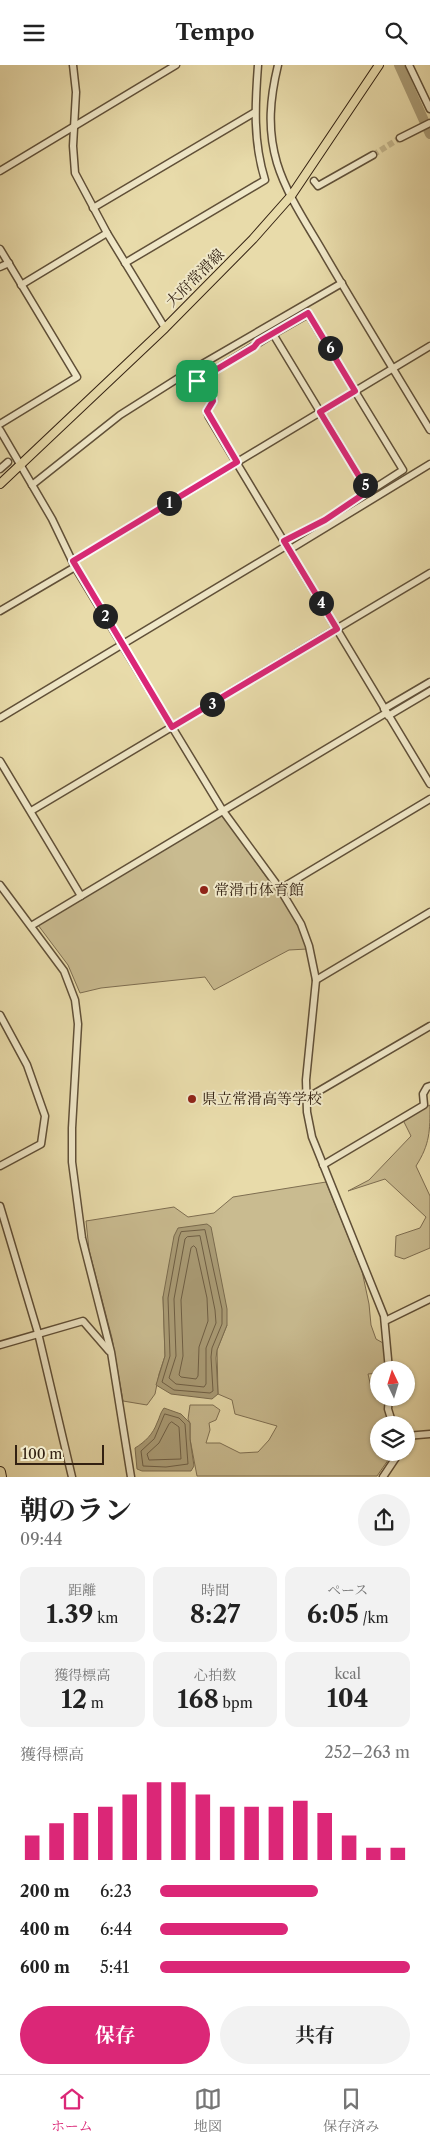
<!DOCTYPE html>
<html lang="ja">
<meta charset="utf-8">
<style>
body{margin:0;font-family:"Libre Caslon Text","Noto Serif JP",serif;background:#f2f2f2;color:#222;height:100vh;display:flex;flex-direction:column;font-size:19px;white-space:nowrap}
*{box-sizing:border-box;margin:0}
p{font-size:16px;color:#767676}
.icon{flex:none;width:28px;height:28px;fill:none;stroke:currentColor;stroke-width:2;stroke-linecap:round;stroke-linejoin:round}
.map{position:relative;height:1412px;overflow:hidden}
.drawer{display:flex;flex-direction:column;background:#fff;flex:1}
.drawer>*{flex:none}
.needle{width:32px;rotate:356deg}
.buttons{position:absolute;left:370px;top:1296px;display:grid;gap:10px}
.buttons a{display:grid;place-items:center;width:45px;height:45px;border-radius:50%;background:#fff;box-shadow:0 1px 4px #0004;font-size:25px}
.scale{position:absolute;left:15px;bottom:12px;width:89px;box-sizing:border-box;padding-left:5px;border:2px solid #332112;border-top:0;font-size:14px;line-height:18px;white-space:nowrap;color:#332112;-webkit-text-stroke:4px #f0e8c8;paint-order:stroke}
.pin{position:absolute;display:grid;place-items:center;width:42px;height:42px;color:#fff;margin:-21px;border-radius:10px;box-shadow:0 2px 8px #0006}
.km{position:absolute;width:25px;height:25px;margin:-12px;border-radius:50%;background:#222;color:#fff;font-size:14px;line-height:25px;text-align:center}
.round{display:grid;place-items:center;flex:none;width:52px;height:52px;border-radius:26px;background:#f2f2f2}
.overview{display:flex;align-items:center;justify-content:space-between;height:85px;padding:0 20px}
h1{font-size:28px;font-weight:700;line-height:38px}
.stats{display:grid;grid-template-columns:repeat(3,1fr);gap:8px;height:85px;padding:5px 20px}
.stats div{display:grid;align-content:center;border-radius:12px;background:#f2f2f2;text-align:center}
.stats b{font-size:25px;font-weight:700}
.stats small{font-size:14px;font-weight:400}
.stats p{font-size:14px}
.chart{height:140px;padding:10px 20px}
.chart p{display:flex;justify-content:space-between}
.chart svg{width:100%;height:90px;margin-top:5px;stroke:#db2777;stroke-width:6}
.action{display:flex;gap:10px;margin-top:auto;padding:10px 20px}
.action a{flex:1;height:58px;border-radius:30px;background:#db2777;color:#fff;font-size:20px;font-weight:700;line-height:58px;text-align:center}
.action a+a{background:#f2f2f2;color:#222}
ul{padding:0 20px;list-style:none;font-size:16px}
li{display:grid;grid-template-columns:80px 60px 1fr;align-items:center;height:38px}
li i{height:12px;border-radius:6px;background:#db2777}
header{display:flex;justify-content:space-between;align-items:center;height:65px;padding:0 20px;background:#fff;font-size:22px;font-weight:700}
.tabs{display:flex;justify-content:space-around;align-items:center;height:70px;border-top:1px solid #e0e0e0;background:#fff;font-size:14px;color:#767676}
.tabs a{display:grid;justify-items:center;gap:2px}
.tabs .on{color:#db2777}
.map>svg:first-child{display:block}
.green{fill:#c9bb90;stroke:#7e6e51}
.water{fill:#aa9c76;stroke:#7a6b4e}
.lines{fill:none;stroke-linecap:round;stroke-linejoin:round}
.shore{stroke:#6e5e44;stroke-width:1}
.river{stroke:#aa9c76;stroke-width:10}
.minor-tunnel{stroke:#c4b68c;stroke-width:6;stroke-dasharray:6 3;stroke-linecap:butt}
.minor-casing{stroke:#605038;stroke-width:9}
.major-casing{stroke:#332112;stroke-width:10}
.highway-casing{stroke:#332112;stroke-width:12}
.minor{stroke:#f0e8c8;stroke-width:6}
.major{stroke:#e8dbaa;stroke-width:8}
.highway{stroke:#e8dbaa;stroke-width:10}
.route-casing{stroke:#fff;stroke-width:10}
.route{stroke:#db2777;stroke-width:6}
.poi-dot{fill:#8f2418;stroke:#f0e8c8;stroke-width:2}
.labels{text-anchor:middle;stroke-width:4;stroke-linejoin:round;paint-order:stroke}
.street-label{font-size:15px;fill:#332112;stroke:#f0e8c8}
.poi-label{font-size:15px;fill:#332112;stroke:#f0e8c8;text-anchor:start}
</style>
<header><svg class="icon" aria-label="menu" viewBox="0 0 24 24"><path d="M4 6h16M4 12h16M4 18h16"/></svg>Tempo<svg class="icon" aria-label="search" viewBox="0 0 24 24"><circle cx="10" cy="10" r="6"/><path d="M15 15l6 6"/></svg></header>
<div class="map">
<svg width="430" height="1412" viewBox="0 0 430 1412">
<rect width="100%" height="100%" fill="#e8dbaa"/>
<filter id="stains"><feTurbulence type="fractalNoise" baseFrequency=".004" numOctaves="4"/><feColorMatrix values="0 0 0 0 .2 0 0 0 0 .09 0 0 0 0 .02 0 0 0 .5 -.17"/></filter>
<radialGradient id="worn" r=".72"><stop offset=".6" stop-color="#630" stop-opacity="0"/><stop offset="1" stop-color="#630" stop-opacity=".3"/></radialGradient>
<g class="green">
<path d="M 222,750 L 292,848 L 300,862 L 307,884 L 289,885 L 214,925 L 205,912 L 101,923 L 80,928 L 68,900 L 38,860 Z"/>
<path d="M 430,1040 C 430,1066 430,1079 416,1101 L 430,1131 L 430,1183 L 404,1194 L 395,1191 L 396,1171 L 420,1163 L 426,1152 L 385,1114 L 348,1126 L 369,1115 L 411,1071 L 403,1055 Z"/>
<path d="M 326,1117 L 362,1206 L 369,1239 L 371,1260 L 376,1274 L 383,1278 L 386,1305 L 379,1305 L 379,1308 L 368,1309 L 372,1326 L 379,1326 L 379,1332 L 385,1333 L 385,1344 L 390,1360 L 379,1360 L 379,1388 L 393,1388 L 377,1411 L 197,1411 L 190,1374 L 190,1358 L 188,1354 L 190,1340 L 213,1340 L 220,1345 L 216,1355 L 209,1358 L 210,1365 L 206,1378 L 220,1378 L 240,1388 L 258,1387 L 269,1375 L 277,1361 L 235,1349 L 232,1335 L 218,1329 L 217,1285 L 227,1260 L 165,1227 L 163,1232 L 165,1291 L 159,1309 L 155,1329 L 147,1340 L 123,1336 L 112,1273 L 89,1185 L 86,1156 L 174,1142 L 188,1152 L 214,1148 L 233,1132 Z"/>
</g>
<g class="water">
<path d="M 207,1159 L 211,1162 L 227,1244 L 227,1260 L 217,1285 L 216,1293 L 218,1329 L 212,1334 L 171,1329 L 156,1320 L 165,1291 L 163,1232 L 174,1171 L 178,1163 Z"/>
<path d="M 164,1343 L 181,1349 L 190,1358 L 190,1374 L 194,1401 L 191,1406 L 142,1406 L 137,1404 L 135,1383 C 145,1377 153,1369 157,1358 C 160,1352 160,1348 164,1343 Z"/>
</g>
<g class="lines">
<g class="shore">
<path d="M 205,1165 L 222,1244 L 222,1259 L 212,1283 L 211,1292 L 213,1326 L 210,1328 L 174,1325 L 162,1317 L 170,1291 L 168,1233 L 179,1172 L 181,1167 Z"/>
<path d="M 200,1171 L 215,1245 L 216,1258 L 206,1283 L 206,1319 L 204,1322 L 176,1319 L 169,1313 L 176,1291 L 174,1234 L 185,1174 L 187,1172 Z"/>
<path d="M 194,1181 L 196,1183 L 207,1233 L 208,1256 L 199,1282 L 198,1311 L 196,1314 L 181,1312 L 179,1310 L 183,1291 L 181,1235 L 191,1183 Z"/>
<path d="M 165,1349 L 179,1353 L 185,1359 L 188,1399 L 166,1402 L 143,1401 L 141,1386 L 154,1374 Z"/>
<path d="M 172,1357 L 179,1362 L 181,1394 L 149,1395 L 147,1389 L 159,1378 L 169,1359 Z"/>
</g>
<path class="river" d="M 399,0 L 430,69"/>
<path class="minor-tunnel" d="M 373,90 L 400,73"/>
<defs>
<g id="minor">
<path d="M 73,0 L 76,27 L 73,81 L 75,108 L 107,168 L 165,263"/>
<path d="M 278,0 C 270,33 267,64 277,98 C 287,131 309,162 326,192 C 360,250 395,307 430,365"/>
<path d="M 409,0 L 430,44"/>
<path d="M 400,73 L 430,58"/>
<path d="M 0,106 L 176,0"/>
<path d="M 314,116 L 318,121 L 373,90"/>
<path d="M 93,143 L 255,47"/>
<path d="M 0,184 L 77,312 L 0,359"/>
<path d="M 125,198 L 265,115 C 253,76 255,40 258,0"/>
<path d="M 0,202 L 9,198"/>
<path d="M 21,220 L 107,168"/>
<path d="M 185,309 L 190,315 L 196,315 L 212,331 L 213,336 L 207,346 L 209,352 L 430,719"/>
<path d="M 197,316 L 273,269"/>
<path d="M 0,365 L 52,454 L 75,502 L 223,746 L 280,824 L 301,859 L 309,881 L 316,915 L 306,1015 L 307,1047 L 312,1072 L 384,1251 L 389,1305"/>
<path d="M 0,404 L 8,397"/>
<path d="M 32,420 L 120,350 L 180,312 L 342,218"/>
<path d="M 284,476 L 325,455 L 403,405 L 308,249 L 273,269 L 368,426"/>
<path d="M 289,485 L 430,399"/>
<path d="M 73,496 L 430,281"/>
<path d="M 0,546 L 75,502"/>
<path d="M 384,644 L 430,617"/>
<path d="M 388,651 L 430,626"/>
<path d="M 0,653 L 286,481"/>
<path d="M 0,696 L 81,831"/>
<path d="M 31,746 L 430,508"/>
<path d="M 0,820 L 64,906 L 75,935 L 78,959 L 72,1063 L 72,1097 L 82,1173 L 111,1287 L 131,1412"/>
<path d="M 280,824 L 430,734"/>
<path d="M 31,861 L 386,648"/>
<path d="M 316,915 L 430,847"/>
<path d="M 0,950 L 27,1000 L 45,1051 L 41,1079 L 0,1101"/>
<path d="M 307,1033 L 430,961"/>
<path d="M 323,1100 L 424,1040 L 423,1029 L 427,1022 L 430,1021"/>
<path d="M 0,1141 L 38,1268 L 72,1412"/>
<path d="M 385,1256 L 430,1234"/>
<path d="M 0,1280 L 83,1256 L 109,1286"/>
<path d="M 389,1332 L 388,1344 L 393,1360"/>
<path d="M 406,1371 L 430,1369"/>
<path d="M 383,1412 L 399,1388"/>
</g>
<path id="major" d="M 0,419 L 165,263 L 253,174 L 291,131 L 379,0"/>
<path id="highway" d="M 0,1407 L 1,1412"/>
</defs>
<use href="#minor" class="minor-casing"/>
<use href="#major" class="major-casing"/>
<use href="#highway" class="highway-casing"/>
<use href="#minor" class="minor"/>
<use href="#major" class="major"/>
<use href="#highway" class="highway"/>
</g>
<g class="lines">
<defs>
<path id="route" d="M 308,248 L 355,326 L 320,347 L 368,426 L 325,455 L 284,476 L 337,564 L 172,662 L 73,496 L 237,397 L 207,346 L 213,336 L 212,331 L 197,316 L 254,282 L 258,277 Z"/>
</defs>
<use href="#route" class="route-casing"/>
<use href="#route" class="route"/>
</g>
<g class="poi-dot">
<circle cx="204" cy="825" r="5"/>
<circle cx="192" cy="1034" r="5"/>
</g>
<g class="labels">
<g class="street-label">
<text transform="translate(195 213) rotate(-45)" y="5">大府常滑線</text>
</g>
<g class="poi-label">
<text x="214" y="830">常滑市体育館</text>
<text x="202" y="1039">県立常滑高等学校</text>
</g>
</g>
<rect width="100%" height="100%" filter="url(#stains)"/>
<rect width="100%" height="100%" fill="url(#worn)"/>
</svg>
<div class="buttons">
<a><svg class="needle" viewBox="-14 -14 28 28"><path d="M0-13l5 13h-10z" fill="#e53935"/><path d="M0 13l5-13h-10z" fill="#767676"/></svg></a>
<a><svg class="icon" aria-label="layers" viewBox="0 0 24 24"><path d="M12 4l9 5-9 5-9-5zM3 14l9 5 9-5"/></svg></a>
</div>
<div class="scale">100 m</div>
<div class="pin" style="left:197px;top:316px;background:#1e9e55"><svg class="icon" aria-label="arrive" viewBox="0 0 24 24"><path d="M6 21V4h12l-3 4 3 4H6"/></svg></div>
<b class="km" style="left:169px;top:438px">1</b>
<b class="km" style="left:105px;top:551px">2</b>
<b class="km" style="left:212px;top:639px">3</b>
<b class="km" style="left:321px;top:538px">4</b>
<b class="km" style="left:365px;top:420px">5</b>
<b class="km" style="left:330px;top:283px">6</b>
</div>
<section class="drawer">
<div class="overview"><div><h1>朝のラン</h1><p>09:44</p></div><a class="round"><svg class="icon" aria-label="share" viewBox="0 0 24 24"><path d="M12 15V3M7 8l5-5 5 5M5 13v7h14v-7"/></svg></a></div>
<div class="stats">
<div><p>距離</p><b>1.39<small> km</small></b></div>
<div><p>時間</p><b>8:27</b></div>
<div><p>ペース</p><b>6:05<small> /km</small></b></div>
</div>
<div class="stats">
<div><p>獲得標高</p><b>12<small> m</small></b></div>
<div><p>心拍数</p><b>168<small> bpm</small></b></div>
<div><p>kcal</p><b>104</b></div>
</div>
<div class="chart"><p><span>獲得標高</span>252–263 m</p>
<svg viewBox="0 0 160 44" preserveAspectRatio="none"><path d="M5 44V32M15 44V26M25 44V21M35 44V18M45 44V12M55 44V6M65 44V6M75 44V12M85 44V18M95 44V18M105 44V18M115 44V15M125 44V21M135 44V32M145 44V38M155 44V38"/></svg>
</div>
<ul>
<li><b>200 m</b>6:23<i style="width:63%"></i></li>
<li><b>400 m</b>6:44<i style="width:51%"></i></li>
<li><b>600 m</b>5:41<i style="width:100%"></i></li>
</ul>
<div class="action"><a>保存</a><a>共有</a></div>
</section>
<nav class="tabs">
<a class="on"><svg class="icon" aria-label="home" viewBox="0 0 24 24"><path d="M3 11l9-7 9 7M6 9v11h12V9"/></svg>ホーム</a>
<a><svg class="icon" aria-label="map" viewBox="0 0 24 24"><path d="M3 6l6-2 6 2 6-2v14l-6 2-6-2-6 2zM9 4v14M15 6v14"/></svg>地図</a>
<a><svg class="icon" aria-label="saved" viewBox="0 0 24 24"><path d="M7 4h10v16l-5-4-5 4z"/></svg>保存済み</a>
</nav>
